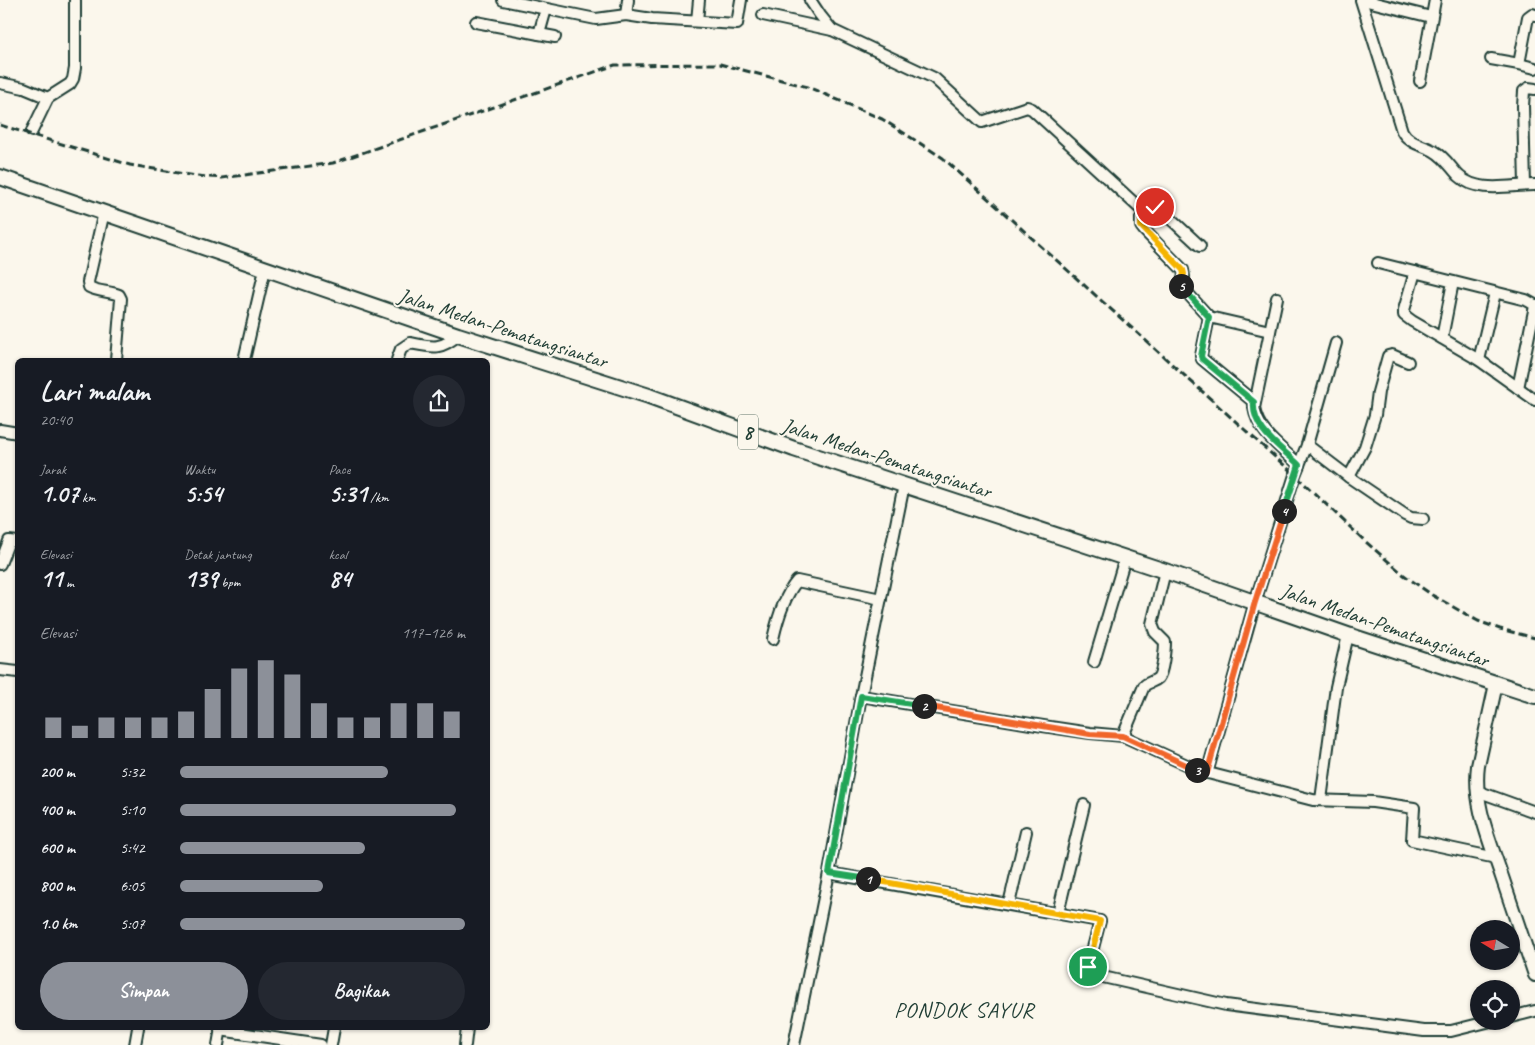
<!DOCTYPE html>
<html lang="id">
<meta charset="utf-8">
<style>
body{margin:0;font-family:Caveat,sans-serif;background:#242831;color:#f1f3f6;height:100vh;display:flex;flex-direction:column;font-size:19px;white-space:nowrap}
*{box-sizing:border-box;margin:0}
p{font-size:16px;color:#9ea1a6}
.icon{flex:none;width:28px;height:28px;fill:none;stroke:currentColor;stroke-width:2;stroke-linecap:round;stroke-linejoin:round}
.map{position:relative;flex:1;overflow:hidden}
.sheet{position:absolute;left:15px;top:358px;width:475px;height:672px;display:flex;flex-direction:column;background:#171b24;border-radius:8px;box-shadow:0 1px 4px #0004}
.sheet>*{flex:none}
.needle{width:32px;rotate:281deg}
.controls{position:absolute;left:1470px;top:920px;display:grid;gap:10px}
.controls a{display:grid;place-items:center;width:50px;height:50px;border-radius:50%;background:#171b24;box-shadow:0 1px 4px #0004;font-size:25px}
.pin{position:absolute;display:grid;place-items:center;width:42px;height:42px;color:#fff;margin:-21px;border:2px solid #fff;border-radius:50%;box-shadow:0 1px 5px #0007}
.km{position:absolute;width:25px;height:25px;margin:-12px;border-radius:50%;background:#222;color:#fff;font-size:14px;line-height:25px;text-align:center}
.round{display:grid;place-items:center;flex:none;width:52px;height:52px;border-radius:26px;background:#242831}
.overview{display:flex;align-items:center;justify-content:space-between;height:85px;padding:0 25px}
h1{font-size:28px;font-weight:600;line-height:38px}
.metrics{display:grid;grid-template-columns:repeat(3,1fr);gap:8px;height:85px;padding:5px 25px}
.metrics div{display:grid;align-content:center}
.metrics b{font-size:25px;font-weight:600}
.metrics small{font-size:14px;font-weight:400}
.metrics p{font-size:14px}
.chart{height:140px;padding:10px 25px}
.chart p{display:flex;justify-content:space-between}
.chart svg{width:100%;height:90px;margin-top:5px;stroke:#8c9099;stroke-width:6}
.cta{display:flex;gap:10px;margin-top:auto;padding:10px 25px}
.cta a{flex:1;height:58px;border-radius:30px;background:#8c9099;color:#fff;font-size:20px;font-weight:600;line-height:58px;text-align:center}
.cta a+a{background:#242831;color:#f1f3f6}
ul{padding:0 25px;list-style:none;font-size:16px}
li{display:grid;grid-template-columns:80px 60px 1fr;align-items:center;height:38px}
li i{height:12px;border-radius:6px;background:#8c9099}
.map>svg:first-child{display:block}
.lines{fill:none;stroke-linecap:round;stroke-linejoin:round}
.minor-casing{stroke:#1f3d34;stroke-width:14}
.major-casing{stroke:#1f3d34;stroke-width:16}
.highway-casing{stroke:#1f3d34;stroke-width:18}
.minor{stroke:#fbf7ec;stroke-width:10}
.major{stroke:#fbf7ec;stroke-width:12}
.highway{stroke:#fbf7ec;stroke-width:14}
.rail{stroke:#1f3d34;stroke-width:3;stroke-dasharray:8 4;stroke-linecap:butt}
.split-1-casing{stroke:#fff;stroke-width:10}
.split-2-casing{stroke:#fff;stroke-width:10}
.split-3-casing{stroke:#fff;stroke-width:10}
.split-4-casing{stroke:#fff;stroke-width:10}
.split-5-casing{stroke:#fff;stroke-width:10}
.split-6-casing{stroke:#fff;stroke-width:10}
.split-1{stroke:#f5b400;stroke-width:6}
.split-2{stroke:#22a559;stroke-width:6}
.split-3{stroke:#f0652b;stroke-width:6}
.split-4{stroke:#f0652b;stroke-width:6}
.split-5{stroke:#22a559;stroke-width:6}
.split-6{stroke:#f5b400;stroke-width:6}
.labels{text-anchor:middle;stroke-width:4;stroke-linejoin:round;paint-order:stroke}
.shield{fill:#fbf7ec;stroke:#61756b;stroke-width:1}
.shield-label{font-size:20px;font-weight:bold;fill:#1f3d34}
.street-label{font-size:21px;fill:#1f3d34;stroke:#fbf7ec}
.neighbourhood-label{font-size:22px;letter-spacing:1px;fill:#1f3d34;stroke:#fbf7ec}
</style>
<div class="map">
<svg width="1535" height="1045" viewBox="0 0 1535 1045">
<rect width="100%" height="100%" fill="#fbf7ec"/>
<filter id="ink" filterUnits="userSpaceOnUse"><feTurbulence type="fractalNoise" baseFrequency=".02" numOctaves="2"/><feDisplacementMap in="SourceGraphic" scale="10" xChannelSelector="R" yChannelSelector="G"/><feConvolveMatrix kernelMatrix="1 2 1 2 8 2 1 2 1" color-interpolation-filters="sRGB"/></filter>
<g filter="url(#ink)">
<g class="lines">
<defs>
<g id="minor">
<path d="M 503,0 L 596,19 L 626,15 L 652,19 L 737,24 L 741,0"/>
<path d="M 810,0 L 820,15 L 832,30 L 934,78 L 982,122 L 1027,107 L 1032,109 L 1145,213 L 1141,218 L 1141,226 L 1144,230 L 1183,270 L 1184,277 L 1180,285 L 1209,317"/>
<path d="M 1361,0 L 1402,131 C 1409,144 1423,145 1434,151 C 1445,157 1451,168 1459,176 C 1478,194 1511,185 1535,185"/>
<path d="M 1363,0 L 1431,17"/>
<path d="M 626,15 L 628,0"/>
<path d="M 763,15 L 832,30"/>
<path d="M 1535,15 L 1532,14 L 1528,17 L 1519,64 L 1535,68"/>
<path d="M 697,21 L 699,0"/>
<path d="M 476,22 L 539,34 L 546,9"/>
<path d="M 539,34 L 555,37"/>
<path d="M 1491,59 L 1519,64"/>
<path d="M 1420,81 L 1435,0"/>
<path d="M 0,83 L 24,88 L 48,98"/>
<path d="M 32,131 L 48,98 L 70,84 L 73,79 L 75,68 L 75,0"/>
<path d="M 1525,185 L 1523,106 L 1524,91 L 1528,88 L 1535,89"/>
<path d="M 104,212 L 88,282 L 89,287 C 98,292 110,291 119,295 L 121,299 L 116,360"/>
<path d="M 1145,213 L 1153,207 L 1159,208 L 1200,246"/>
<path d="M 1378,263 L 1526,300 L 1535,305"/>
<path d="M 1415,272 L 1404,310 L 1404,315 L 1412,321 L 1479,360 L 1535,400"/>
<path d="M 1277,298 L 1254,408 C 1258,433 1282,448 1299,465"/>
<path d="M 1442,338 L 1453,282"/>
<path d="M 244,360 L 265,269"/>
<path d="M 397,360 L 401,349 L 410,343 C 431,347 440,351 458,335"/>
<path d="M 1479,360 L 1495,293"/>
<path d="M 1518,388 L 1535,306"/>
<path d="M 1254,402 L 1202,359 L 1201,356 L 1209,317 L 1270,331"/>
<path d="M 0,430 L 18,433"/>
<path d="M 1307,445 L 1349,477 L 1365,447 L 1375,415 L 1378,392 L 1388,356 L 1392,355 L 1408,362"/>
<path d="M 1349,477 L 1405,515 L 1411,518 L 1423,519"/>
<path d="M 0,564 L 9,541 L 18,542"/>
<path d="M 773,639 C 777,621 785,595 797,581 L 881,599"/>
<path d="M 1094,662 L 1125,558"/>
<path d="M 0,670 L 18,672"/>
<path d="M 861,696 L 1043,726 L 1090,733 L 1123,736 L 1200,771 L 1313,800 L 1373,802 L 1414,808 L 1412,840 L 1496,858"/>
<path d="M 1123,736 L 1144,686 C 1148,682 1154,682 1158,678 C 1163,672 1165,649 1165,642 L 1155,632 L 1152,624 L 1165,571"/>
<path d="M 1207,773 L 1255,602 L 1295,475 L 1307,445 L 1336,343"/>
<path d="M 1477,791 L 1535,812"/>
<path d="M 1321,800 L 1336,687 L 1348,635"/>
<path d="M 829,873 L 1100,921 L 1088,967 L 1091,972 L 1094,975 L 1226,1005 L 1424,1031 L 1451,1031 L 1491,1021"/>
<path d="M 1009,904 L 1026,832"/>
<path d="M 1058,913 L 1084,805"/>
<path d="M 1511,1017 L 1535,1011"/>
<path d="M 220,1030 L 321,1045"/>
<path d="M 135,1045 L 138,1028"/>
<path d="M 218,1045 L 221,1028"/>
<path d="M 331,1045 L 334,1028"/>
<path d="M 465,1045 L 467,1028"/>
<path d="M 794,1045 L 829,873 L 861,696 L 904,485"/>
</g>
<path id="major" d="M 1496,684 L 1478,766 C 1473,804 1490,841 1502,877 C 1513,909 1524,942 1535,975"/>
<path id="highway" d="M 0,177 L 458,335 L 649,396 L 794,449 L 1165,571 L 1348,635 L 1535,696"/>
</defs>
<use href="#minor" class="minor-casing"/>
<use href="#major" class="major-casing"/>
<use href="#highway" class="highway-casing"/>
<use href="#minor" class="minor"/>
<use href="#major" class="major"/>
<use href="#highway" class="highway"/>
<path class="rail" d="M 0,125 L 130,165 L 196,176 L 222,178 L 333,163 L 615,65 L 720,64 L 808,87 L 882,119 L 943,158 L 1295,475 L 1366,542 L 1404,575 L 1432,595 L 1478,621 L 1500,629 L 1535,638"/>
</g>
</g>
<g class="lines" filter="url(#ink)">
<defs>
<path id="split-1" d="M 868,879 L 1100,921 L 1088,967"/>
<path id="split-2" d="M 868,879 L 829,873 L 861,696 L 924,706"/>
<path id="split-3" d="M 924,706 L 1090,734 L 1123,736 L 1197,770"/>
<path id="split-4" d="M 1197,770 L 1207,773 L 1255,602 L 1284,511"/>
<path id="split-5" d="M 1181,286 L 1209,317 L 1201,356 L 1202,359 L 1254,402 C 1251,429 1282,448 1299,465 L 1284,511"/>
<path id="split-6" d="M 1155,207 L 1145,213 L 1141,218 L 1141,226 L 1183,270 L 1184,274 L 1180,285 L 1181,286"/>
</defs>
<use href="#split-1" class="split-1-casing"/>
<use href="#split-2" class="split-2-casing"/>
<use href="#split-3" class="split-3-casing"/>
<use href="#split-4" class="split-4-casing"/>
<use href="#split-5" class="split-5-casing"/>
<use href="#split-6" class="split-6-casing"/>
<use href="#split-1" class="split-1"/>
<use href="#split-2" class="split-2"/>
<use href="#split-3" class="split-3"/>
<use href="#split-4" class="split-4"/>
<use href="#split-5" class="split-5"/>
<use href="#split-6" class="split-6"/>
</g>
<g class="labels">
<rect class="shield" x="738" y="414.5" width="20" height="35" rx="4"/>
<g class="shield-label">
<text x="748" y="439">8</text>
</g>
<g class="street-label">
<text transform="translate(503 328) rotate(18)" y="7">Jalan Medan-Pematangsiantar</text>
<text transform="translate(887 458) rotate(18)" y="7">Jalan Medan-Pematangsiantar</text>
<text transform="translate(1385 625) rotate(19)" y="7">Jalan Medan-Pematangsiantar</text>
</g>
<g class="neighbourhood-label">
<text x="964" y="1017">PONDOK SAYUR</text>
</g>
</g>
</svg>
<div class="controls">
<a><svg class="needle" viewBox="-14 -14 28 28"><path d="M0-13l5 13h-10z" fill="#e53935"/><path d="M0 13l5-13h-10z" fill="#9ea1a6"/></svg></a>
<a><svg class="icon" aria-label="locate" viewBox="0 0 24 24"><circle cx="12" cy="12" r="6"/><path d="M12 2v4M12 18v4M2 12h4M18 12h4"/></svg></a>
</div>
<div class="pin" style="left:1088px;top:967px;background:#1e9e55"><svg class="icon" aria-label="arrive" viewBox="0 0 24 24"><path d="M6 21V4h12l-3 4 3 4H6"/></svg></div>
<div class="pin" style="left:1155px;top:207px;background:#d93025"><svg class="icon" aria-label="check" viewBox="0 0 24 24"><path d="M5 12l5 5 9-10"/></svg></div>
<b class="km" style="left:868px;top:879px">1</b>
<b class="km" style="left:924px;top:706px">2</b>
<b class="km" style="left:1197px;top:770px">3</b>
<b class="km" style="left:1284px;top:511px">4</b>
<b class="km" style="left:1181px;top:286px">5</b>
<section class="sheet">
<div class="overview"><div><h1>Lari malam</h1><p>20:40</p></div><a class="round"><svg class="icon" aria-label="share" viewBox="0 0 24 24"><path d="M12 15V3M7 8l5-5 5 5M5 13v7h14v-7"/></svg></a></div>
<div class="metrics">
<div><p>Jarak</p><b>1.07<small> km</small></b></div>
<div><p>Waktu</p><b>5:54</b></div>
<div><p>Pace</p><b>5:31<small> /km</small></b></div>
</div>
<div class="metrics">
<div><p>Elevasi</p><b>11<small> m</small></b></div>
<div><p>Detak jantung</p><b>139<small> bpm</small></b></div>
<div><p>kcal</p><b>84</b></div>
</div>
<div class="chart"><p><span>Elevasi</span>117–126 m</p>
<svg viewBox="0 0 160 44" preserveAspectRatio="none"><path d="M5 44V34M15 44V38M25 44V34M35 44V34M45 44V34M55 44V31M65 44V20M75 44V10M85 44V6M95 44V13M105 44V27M115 44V34M125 44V34M135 44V27M145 44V27M155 44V31"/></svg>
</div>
<ul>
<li><b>200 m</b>5:32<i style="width:73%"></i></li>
<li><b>400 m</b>5:10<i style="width:97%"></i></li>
<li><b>600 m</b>5:42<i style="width:65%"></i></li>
<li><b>800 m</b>6:05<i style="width:50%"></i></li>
<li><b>1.0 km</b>5:07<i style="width:100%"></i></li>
</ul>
<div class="cta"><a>Simpan</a><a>Bagikan</a></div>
</section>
</div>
